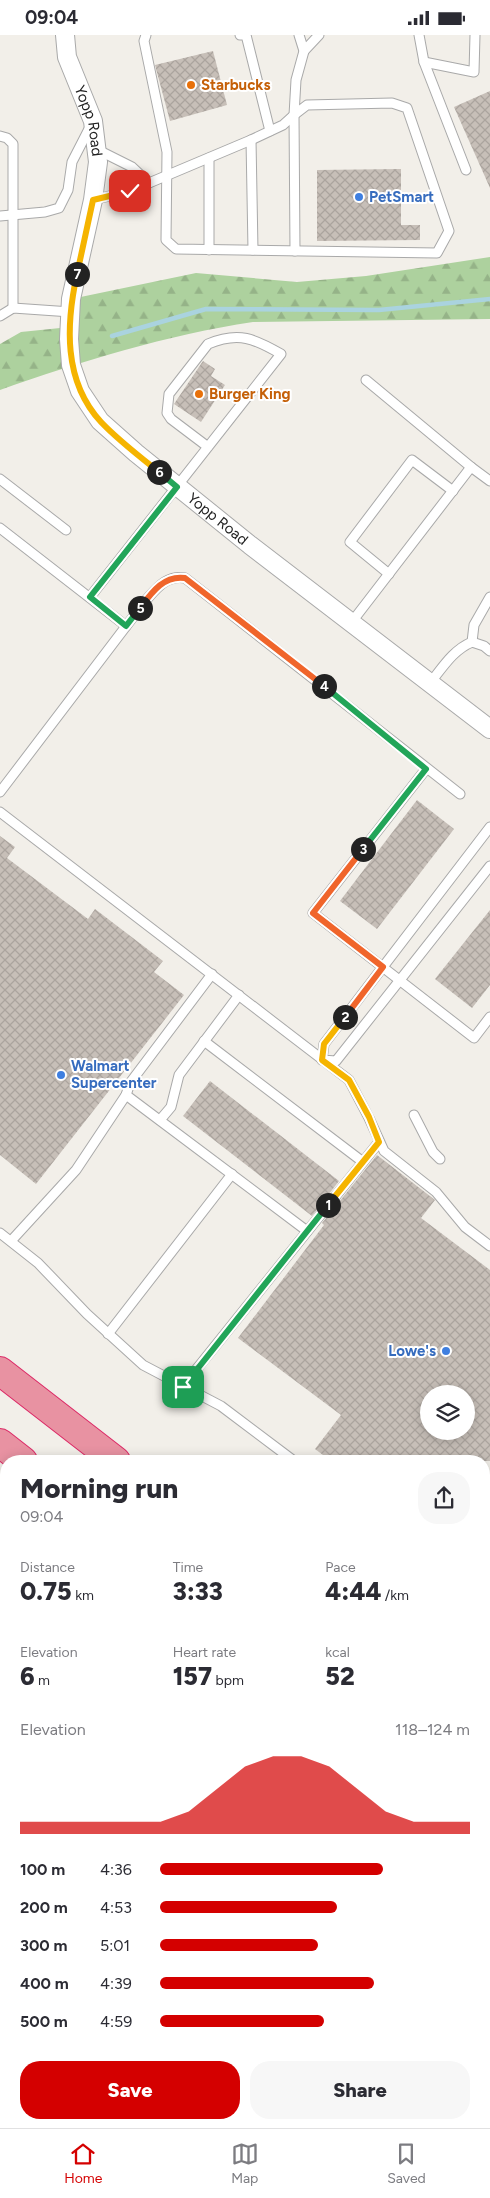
<!DOCTYPE html>
<meta charset="utf-8">
<style>
body{margin:0;font-family:Figtree,sans-serif;background:#f7f7f7;color:#2b2b33;height:100vh;display:flex;flex-direction:column;font-size:19px;white-space:nowrap}
*{box-sizing:border-box;margin:0}
p{font-size:16px;color:#7c7c81}
.icon{flex:none;width:28px;height:28px;fill:none;stroke:currentColor;stroke-width:2;stroke-linecap:round;stroke-linejoin:round}
.map{position:relative;flex:1;overflow:hidden}
.panel{position:absolute;left:0px;top:1420px;width:490px;height:674px;display:flex;flex-direction:column;background:#fff;border-radius:20px 20px 0 0;box-shadow:0 2px 12px #0003}
.panel>*{flex:none}
.buttons{position:absolute;left:420px;top:1350px;display:grid;gap:10px}
.buttons a{display:grid;place-items:center;width:55px;height:55px;border-radius:50%;background:#fff;box-shadow:0 2px 12px #0003;font-size:25px}
.pin{position:absolute;display:grid;place-items:center;width:42px;height:42px;color:#fff;margin:-21px;border-radius:10px;box-shadow:0 2px 8px #0006}
.km{position:absolute;width:25px;height:25px;margin:-12px;border-radius:50%;background:#222;color:#fff;font-size:14px;line-height:25px;text-align:center}
.round{display:grid;place-items:center;flex:none;width:52px;height:52px;border-radius:20px;background:#f7f7f7}
.summary{display:flex;align-items:center;justify-content:space-between;height:85px;padding:0 20px}
h1{font-size:28px;font-weight:800;line-height:38px}
.figures{display:grid;grid-template-columns:repeat(3,1fr);gap:8px;height:85px;padding:5px 20px}
.figures div{display:grid;align-content:center}
.figures b{font-size:25px;font-weight:800}
.figures small{font-size:14px;font-weight:400}
.figures p{font-size:14px}
.chart{height:140px;padding:10px 20px}
.chart p{display:flex;justify-content:space-between}
.chart svg{width:100%;height:90px;margin-top:5px;fill:#d40000;opacity:.7}
.cta{display:flex;gap:10px;margin-top:auto;padding:10px 20px}
.cta a{flex:1;height:58px;border-radius:20px;background:#d40000;color:#fff;font-size:20px;font-weight:800;line-height:58px;text-align:center}
.cta a+a{background:#f7f7f7;color:#2b2b33}
ul{padding:0 20px;list-style:none;font-size:16px}
li{display:grid;grid-template-columns:80px 60px 1fr;align-items:center;height:38px}
li i{height:12px;border-radius:6px;background:#d40000}
.status{display:flex;justify-content:space-between;align-items:center;height:35px;padding:0 25px;background:#fff;direction:ltr}
.status svg{height:14px;fill:currentColor}
.menu{display:flex;justify-content:space-around;align-items:center;height:70px;border-top:1px solid #e1e1e2;background:#fff;font-size:14px;color:#7c7c81}
.menu a{display:grid;justify-items:center;gap:2px}
.menu .selected{color:#d40000}
.map>svg:first-child{display:block}
.forest{fill:url(#forest-firs)}
.water{fill:url(#water-ripples)}
.lines{fill:none;stroke-linecap:round;stroke-linejoin:round}
.stream{stroke:#aad3df;stroke-width:4.5}
.building{fill:url(#building-cross-hatch);fill-rule:evenodd}
.service-casing{stroke:#a9a9a9;stroke-width:11}
.minor-casing{stroke:#a9a9a9;stroke-width:20}
.motorway-casing{stroke:#dc2a67;stroke-width:30}
.service{stroke:#fff;stroke-width:9}
.minor{stroke:#fff;stroke-width:18}
.motorway{stroke:#e892a2;stroke-width:28}
.split-1-casing{stroke:#fff;stroke-width:10}
.split-2-casing{stroke:#fff;stroke-width:10}
.split-3-casing{stroke:#fff;stroke-width:10}
.split-4-casing{stroke:#fff;stroke-width:10}
.split-5-casing{stroke:#fff;stroke-width:10}
.split-6-casing{stroke:#fff;stroke-width:10}
.split-7-casing{stroke:#fff;stroke-width:10}
.split-8-casing{stroke:#fff;stroke-width:10}
.split-1{stroke:#22a559;stroke-width:6}
.split-2{stroke:#f5b400;stroke-width:6}
.split-3{stroke:#f0652b;stroke-width:6}
.split-4{stroke:#22a559;stroke-width:6}
.split-5{stroke:#f0652b;stroke-width:6}
.split-6{stroke:#22a559;stroke-width:6}
.split-7{stroke:#f5b400;stroke-width:6}
.split-8{stroke:#f5b400;stroke-width:6}
.food-dot{fill:#e8710a;stroke:#fff;stroke-width:2}
.shop-dot{fill:#3f7fe0;stroke:#fff;stroke-width:2}
.labels{text-anchor:middle;stroke-width:4;stroke-linejoin:round;paint-order:stroke}
.food-label{font-size:15px;font-weight:bold;fill:#c56008;stroke:#fff;text-anchor:start}
.street-label{font-size:15px;fill:#222;stroke:#fff}
.shop-label{font-size:15px;font-weight:bold;fill:#366cbe;stroke:#fff;text-anchor:start}
</style>
<div class="status"><b>09:04</b><svg viewBox="0 0 49 12"><path d="M0 12V9h3v3zM5 12V6h3v6zM10 12V3h3v9zM15 12V0h3v12zM26 1h20v11H26zM47 4h2v5h-2z"/></svg></div>
<div class="map">
<svg width="490" height="2093" viewBox="0 0 490 2093">
<defs>
<pattern id="forest-firs" width="22" height="20" patternUnits="userSpaceOnUse" patternTransform="scale(1.25)"><rect width="22" height="20" fill="#add19e"/><path d="M5 1l3.5 6h-7zM16 11l3.5 6h-7z" fill="#95b388"/></pattern>
<pattern id="water-ripples" width="26" height="14" patternUnits="userSpaceOnUse" patternTransform="scale(1.25)"><rect width="26" height="14" fill="#aad3df"/><path d="M2 4q2-2 4 0t4 0M15 11q2-2 4 0t4 0" fill="none" stroke="#92b5bf"/></pattern>
<pattern id="building-cross-hatch" width="8" height="8" patternUnits="userSpaceOnUse" patternTransform="scale(1.25)"><rect width="8" height="8" fill="#c7bfb8"/><path d="M0 0l8 8M0 8l8-8" fill="none" stroke="#aba49e"/></pattern>
</defs>
<rect width="100%" height="100%" fill="#f2efe9"/>
<path class="forest" d="M 490,222 L 490,284 L 253,287 C 167,300 82,326 0,355 L 0,309 L 21,297 L 70,292 L 71,264 L 196,238 L 297,247 L 366,241 Z"/>
<path class="water" d="M 0,1509 L 6,1514 L 6,1602 L 0,1598 Z"/>
<g class="lines">
<g class="stream">
<path d="M 112,301 L 206,274 L 379,275 L 490,264"/>
<path d="M 0,1700 L 6,1704"/>
<path d="M 484,2016 L 490,2024"/>
</g>
</g>
<g class="building">
<path d="M 213,16 L 227,70 L 170,86 L 155,30 Z"/>
<path d="M 490,56 L 490,153 L 454,72 Z"/>
<path d="M 401,134 L 401,190 L 420,190 L 420,205 L 317,206 L 317,135 Z"/>
<path d="M 203,326 L 215,334 L 211,341 L 225,350 L 201,387 L 174,369 Z"/>
<path d="M 417,765 L 454,794 L 377,894 L 340,866 Z"/>
<path d="M 0,801 L 15,812 L 7,823 L 88,884 L 95,874 L 163,926 L 154,937 L 184,960 L 36,1149 L 0,1120 Z"/>
<path d="M 490,875 L 490,950 L 472,973 L 435,944 Z"/>
<path d="M 210,1046 L 339,1146 L 312,1181 L 183,1081 Z"/>
<path d="M 377,1120 L 435,1165 L 421,1183 L 490,1235 L 490,1426 L 331,1426 L 315,1414 L 341,1380 L 238,1303 L 324,1190 L 322,1188 ZM 429,1359 L 466,1359 L 466,1396 L 429,1396 Z"/>
</g>
<g class="lines">
<defs>
<g id="service">
<path d="M 146,0 L 144,6 L 167,117 L 166,205 L 176,214 L 437,218 L 449,196 L 407,73 L 392,68 L 307,70 L 294,80 L 296,45 L 304,16 L 299,0"/>
<path d="M 240,0 L 246,0 L 270,96"/>
<path d="M 419,0 L 424,27 L 466,135"/>
<path d="M 304,16 L 319,0"/>
<path d="M 424,27 L 474,37 L 475,0"/>
<path d="M 294,80 L 295,216"/>
<path d="M 0,101 L 7,103 L 13,109 L 13,273"/>
<path d="M 251,105 L 253,215"/>
<path d="M 96,114 L 132,132 L 149,148"/>
<path d="M 209,123 L 209,215"/>
<path d="M 93,165 L 130,156 L 251,105 L 283,90 L 294,80"/>
<path d="M 0,181 L 45,177 L 59,173 L 68,155 L 72,127 L 91,90"/>
<path d="M 0,281 L 13,273 L 71,277"/>
<path d="M 471,432 L 490,446"/>
<path d="M 0,444 L 66,495"/>
<path d="M 0,493 L 126,591"/>
<path d="M 389,539 L 350,507 L 412,425 L 453,456"/>
<path d="M 90,562 L 281,319 C 255,304 239,296 208,309 L 169,359 L 167,378 L 171,384 L 208,412"/>
<path d="M 351,588 L 471,432 L 366,345"/>
<path d="M 472,607 L 474,590 L 490,562"/>
<path d="M 430,648 C 443,632 453,615 472,607 L 484,611 L 490,616"/>
<path d="M 426,734 L 313,878 L 474,1003 L 490,982"/>
<path d="M 0,757 L 146,565 C 158,552 167,540 185,543 L 460,759"/>
<path d="M 0,777 L 349,1045 L 369,1083 L 384,1116 L 436,1157 L 465,1192 L 490,1211"/>
<path d="M 490,792 L 324,1009 L 322,1025 L 336,1026 L 490,831"/>
<path d="M 204,1006 L 363,1127"/>
<path d="M 126,1060 L 307,1196"/>
<path d="M 414,1080 L 433,1117 L 440,1124"/>
<path d="M 160,1085 L 171,1072 L 179,1040 L 239,960"/>
<path d="M 0,1198 L 38,1228 L 87,1279 L 143,1330 L 221,1371 L 294,1426"/>
<path d="M 11,1206 L 76,1135 L 126,1060 L 130,1048 L 212,939"/>
<path d="M 108,1299 L 232,1139"/>
<path d="M 183,1351 L 379,1107"/>
<path d="M 484,1573 L 490,1578"/>
</g>
<g id="minor">
<path id="s1" d="M 65,0 L 67,22 L 93,86 L 98,127 L 93,165 L 71,264 L 69,304 L 71,330 L 80,356 L 100,386 L 136,418 L 250,510 L 490,694"/>
<path d="M 0,1952 L 6,1954"/>
<path d="M 34,2093 L 45,2088"/>
<path d="M 180,2093 L 185,2088"/>
</g>
<g id="motorway">
<path d="M 0,1336 L 116,1426"/>
<path d="M 0,1408 L 23,1426"/>
<path d="M 484,1710 L 490,1715"/>
<path d="M 484,1792 L 490,1797"/>
</g>
</defs>
<use href="#service" class="service-casing"/>
<use href="#minor" class="minor-casing"/>
<use href="#motorway" class="motorway-casing"/>
<use href="#service" class="service"/>
<use href="#minor" class="minor"/>
<use href="#motorway" class="motorway"/>
</g>
<g class="lines">
<defs>
<path id="split-1" d="M 183,1352 L 328,1170"/>
<path id="split-2" d="M 328,1170 L 379,1107 L 369,1082 L 349,1045 L 322,1025 L 324,1009 L 345,982"/>
<path id="split-3" d="M 345,982 L 383,932 L 313,878 L 363,814"/>
<path id="split-4" d="M 324,651 L 426,734 L 363,814"/>
<path id="split-5" d="M 140,573 C 152,557 164,540 185,543 L 324,651"/>
<path id="split-6" d="M 140,573 L 126,591 L 90,562 L 177,452 L 159,437"/>
<path id="split-7" d="M 77,239 C 66,289 63,346 101,387 C 118,405 139,421 159,437"/>
<path id="split-8" d="M 77,239 L 93,165 L 130,156"/>
</defs>
<use href="#split-1" class="split-1-casing"/>
<use href="#split-2" class="split-2-casing"/>
<use href="#split-3" class="split-3-casing"/>
<use href="#split-4" class="split-4-casing"/>
<use href="#split-5" class="split-5-casing"/>
<use href="#split-6" class="split-6-casing"/>
<use href="#split-7" class="split-7-casing"/>
<use href="#split-8" class="split-8-casing"/>
<use href="#split-1" class="split-1"/>
<use href="#split-2" class="split-2"/>
<use href="#split-3" class="split-3"/>
<use href="#split-4" class="split-4"/>
<use href="#split-5" class="split-5"/>
<use href="#split-6" class="split-6"/>
<use href="#split-7" class="split-7"/>
<use href="#split-8" class="split-8"/>
</g>
<g class="food-dot">
<circle cx="191" cy="50" r="5"/>
<circle cx="199" cy="359" r="5"/>
</g>
<g class="shop-dot">
<circle cx="359" cy="162" r="5"/>
<circle cx="61" cy="1040" r="5"/>
<circle cx="446" cy="1316" r="5"/>
</g>
<g class="labels">
<g class="food-label">
<text x="201" y="55">Starbucks</text>
<text x="209" y="364">Burger King</text>
</g>
<g class="street-label">
<text dy="5" stroke="none"><textPath href="#s1" startOffset="90">Yopp Road</textPath></text>
<text dy="5" stroke="none"><textPath href="#s1" startOffset="555">Yopp Road</textPath></text>
</g>
<g class="shop-label">
<text x="369" y="167">PetSmart</text>
<text x="71" y="1036">Walmart<tspan x="71" dy="17">Supercenter</tspan></text>
<text x="436" y="1321" text-anchor="end">Lowe's</text>
</g>
</g>
</svg>
<div class="buttons">
<a><svg class="icon" aria-label="layers" viewBox="0 0 24 24"><path d="M12 4l9 5-9 5-9-5zM3 14l9 5 9-5"/></svg></a>
</div>
<div class="pin" style="left:183px;top:1352px;background:#1e9e55"><svg class="icon" aria-label="arrive" viewBox="0 0 24 24"><path d="M6 21V4h12l-3 4 3 4H6"/></svg></div>
<div class="pin" style="left:130px;top:156px;background:#d93025"><svg class="icon" aria-label="check" viewBox="0 0 24 24"><path d="M5 12l5 5 9-10"/></svg></div>
<b class="km" style="left:328px;top:1170px">1</b>
<b class="km" style="left:345px;top:982px">2</b>
<b class="km" style="left:363px;top:814px">3</b>
<b class="km" style="left:324px;top:651px">4</b>
<b class="km" style="left:140px;top:573px">5</b>
<b class="km" style="left:159px;top:437px">6</b>
<b class="km" style="left:77px;top:239px">7</b>
<section class="panel">
<div class="summary"><div><h1>Morning run</h1><p>09:04</p></div><a class="round"><svg class="icon" aria-label="share" viewBox="0 0 24 24"><path d="M12 15V3M7 8l5-5 5 5M5 13v7h14v-7"/></svg></a></div>
<div class="figures">
<div><p>Distance</p><b>0.75<small> km</small></b></div>
<div><p>Time</p><b>3:33</b></div>
<div><p>Pace</p><b>4:44<small> /km</small></b></div>
</div>
<div class="figures">
<div><p>Elevation</p><b>6<small> m</small></b></div>
<div><p>Heart rate</p><b>157<small> bpm</small></b></div>
<div><p>kcal</p><b>52</b></div>
</div>
<div class="chart"><p><span>Elevation</span>118–124 m</p>
<svg viewBox="0 0 160 44" preserveAspectRatio="none"><path d="M0 44V38L10 38L20 38L30 38L40 38L50 38L60 33L70 22L80 11L90 6L100 6L110 11L120 22L130 33L140 38L150 38L160 38V44z"/></svg>
</div>
<ul>
<li><b>100 m</b>4:36<i style="width:72%"></i></li>
<li><b>200 m</b>4:53<i style="width:57%"></i></li>
<li><b>300 m</b>5:01<i style="width:51%"></i></li>
<li><b>400 m</b>4:39<i style="width:69%"></i></li>
<li><b>500 m</b>4:59<i style="width:53%"></i></li>
</ul>
<div class="cta"><a>Save</a><a>Share</a></div>
</section>
</div>
<nav class="menu">
<a class="selected"><svg class="icon" aria-label="home" viewBox="0 0 24 24"><path d="M3 11l9-7 9 7M6 9v11h12V9"/></svg>Home</a>
<a><svg class="icon" aria-label="map" viewBox="0 0 24 24"><path d="M3 6l6-2 6 2 6-2v14l-6 2-6-2-6 2zM9 4v14M15 6v14"/></svg>Map</a>
<a><svg class="icon" aria-label="saved" viewBox="0 0 24 24"><path d="M7 4h10v16l-5-4-5 4z"/></svg>Saved</a>
</nav>
